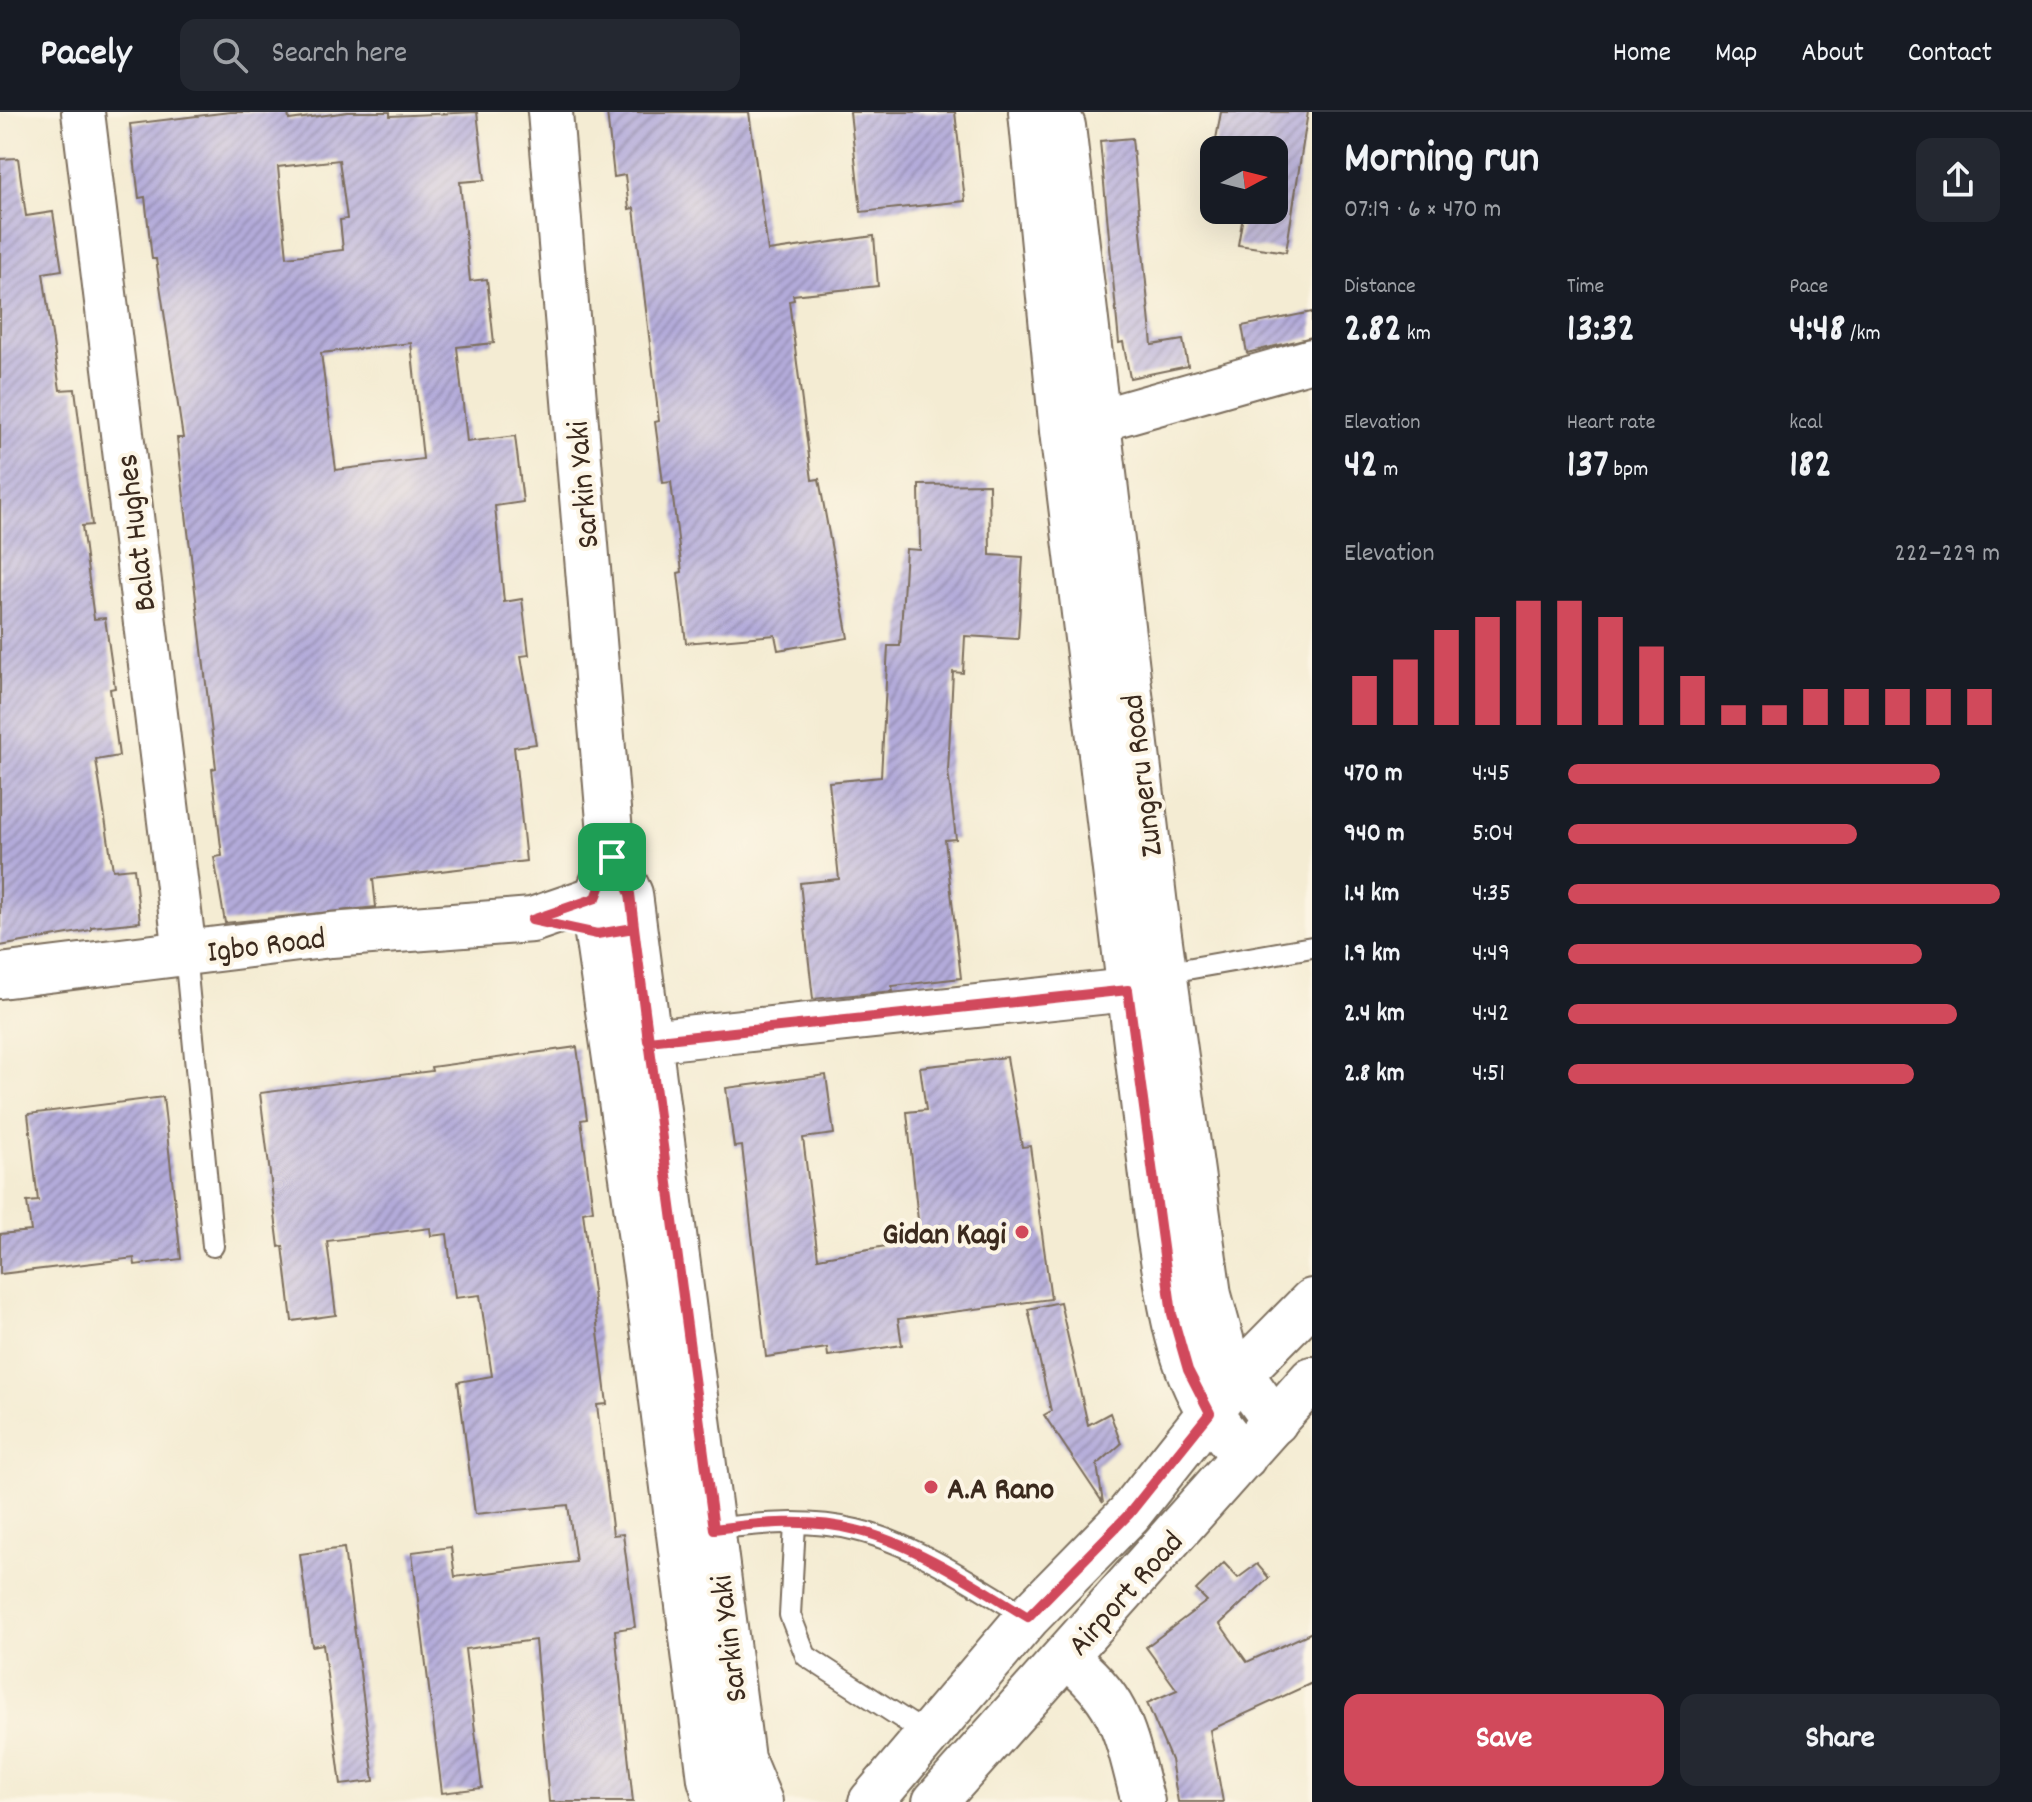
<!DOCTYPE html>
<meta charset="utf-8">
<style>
body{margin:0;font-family:Dekko,sans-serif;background:#242831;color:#f1f3f6;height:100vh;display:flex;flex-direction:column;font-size:30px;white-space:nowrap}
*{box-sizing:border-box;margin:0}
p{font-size:26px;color:#9ea1a6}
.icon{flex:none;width:44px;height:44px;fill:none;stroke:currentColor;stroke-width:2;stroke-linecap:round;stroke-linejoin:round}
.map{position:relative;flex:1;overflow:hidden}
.drawer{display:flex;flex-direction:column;background:#171b24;width:720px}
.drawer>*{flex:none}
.needle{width:52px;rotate:83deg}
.controls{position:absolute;left:1200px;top:24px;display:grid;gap:16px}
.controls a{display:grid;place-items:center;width:88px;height:88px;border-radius:16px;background:#171b24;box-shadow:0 8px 32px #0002;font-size:40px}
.pin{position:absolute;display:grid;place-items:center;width:68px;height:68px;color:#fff;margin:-34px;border-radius:16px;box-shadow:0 4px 12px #0006}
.round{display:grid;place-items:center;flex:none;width:84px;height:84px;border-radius:16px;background:#242831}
.head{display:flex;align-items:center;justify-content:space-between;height:136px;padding:0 32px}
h1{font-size:44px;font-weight:800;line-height:60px}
.figures{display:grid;grid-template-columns:repeat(3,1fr);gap:12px;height:136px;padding:8px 32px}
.figures div{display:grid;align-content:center}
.figures b{font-size:40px;font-weight:800}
.figures small{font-size:22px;font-weight:400}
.figures p{font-size:22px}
.chart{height:224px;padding:16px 32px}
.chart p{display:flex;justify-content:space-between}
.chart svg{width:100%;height:144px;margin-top:8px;stroke:#d1495b;stroke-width:6}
.cta{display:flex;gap:16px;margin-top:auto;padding:16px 32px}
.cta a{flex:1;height:92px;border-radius:16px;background:#d1495b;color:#fff;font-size:32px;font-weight:800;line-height:92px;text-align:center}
.cta a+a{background:#242831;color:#f1f3f6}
ul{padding:0 32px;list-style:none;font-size:26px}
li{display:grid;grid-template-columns:128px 96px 1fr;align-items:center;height:60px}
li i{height:20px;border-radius:10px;background:#d1495b}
header{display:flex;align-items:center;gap:48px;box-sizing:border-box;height:112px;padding:0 40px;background:#171b24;border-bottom:2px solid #363941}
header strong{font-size:38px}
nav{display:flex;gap:44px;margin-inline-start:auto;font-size:28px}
.search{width:560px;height:72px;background:#242831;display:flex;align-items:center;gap:20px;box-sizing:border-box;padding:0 28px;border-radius:16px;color:#9ea1a6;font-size:30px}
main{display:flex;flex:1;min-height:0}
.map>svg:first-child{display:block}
.building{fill:url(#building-hatch);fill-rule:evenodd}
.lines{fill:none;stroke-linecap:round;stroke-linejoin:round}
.lane-casing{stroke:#7c6e5d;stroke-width:24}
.street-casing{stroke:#7c6e5d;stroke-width:46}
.secondary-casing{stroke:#7c6e5d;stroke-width:48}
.lane{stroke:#fff;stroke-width:20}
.street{stroke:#fff;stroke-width:42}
.secondary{stroke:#fff;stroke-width:44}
.route-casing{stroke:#fff;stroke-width:16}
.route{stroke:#d1495b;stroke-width:10}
.poi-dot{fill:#d1495b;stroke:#fcf5e5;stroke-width:3}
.labels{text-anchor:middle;stroke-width:8;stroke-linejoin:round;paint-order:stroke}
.street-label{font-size:32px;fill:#3b2a1e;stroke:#fcf5e5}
.poi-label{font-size:32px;font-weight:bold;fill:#3b2a1e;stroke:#fcf5e5;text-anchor:end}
</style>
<header>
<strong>Pacely</strong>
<div class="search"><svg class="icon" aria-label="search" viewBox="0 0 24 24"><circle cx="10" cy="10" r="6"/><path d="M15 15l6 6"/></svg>Search here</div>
<nav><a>Home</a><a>Map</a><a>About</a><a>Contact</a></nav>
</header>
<main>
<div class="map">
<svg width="1312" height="1690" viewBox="0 0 1312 1690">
<defs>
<pattern id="building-hatch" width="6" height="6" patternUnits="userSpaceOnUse" patternTransform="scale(2)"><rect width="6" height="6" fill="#b3abda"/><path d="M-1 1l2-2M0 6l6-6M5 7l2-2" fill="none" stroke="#938bb0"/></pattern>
</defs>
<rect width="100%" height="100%" fill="#fcf5e5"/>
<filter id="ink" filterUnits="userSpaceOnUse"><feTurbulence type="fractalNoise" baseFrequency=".0125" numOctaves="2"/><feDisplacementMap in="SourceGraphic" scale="16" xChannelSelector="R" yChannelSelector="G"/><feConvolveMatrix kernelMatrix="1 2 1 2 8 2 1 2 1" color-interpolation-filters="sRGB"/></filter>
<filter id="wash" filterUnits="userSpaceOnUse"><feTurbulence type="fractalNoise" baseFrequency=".006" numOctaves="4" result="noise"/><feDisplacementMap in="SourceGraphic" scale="32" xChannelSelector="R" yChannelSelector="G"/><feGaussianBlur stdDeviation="1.8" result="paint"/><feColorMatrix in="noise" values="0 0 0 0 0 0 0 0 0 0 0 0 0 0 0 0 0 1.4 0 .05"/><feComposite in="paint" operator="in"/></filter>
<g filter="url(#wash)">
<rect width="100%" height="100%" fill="#f4ecd3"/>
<g id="blocks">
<g class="building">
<path d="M 230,0 L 288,0 L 289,8 L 348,0 L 390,0 L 390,4 L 477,0 L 485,68 L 460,70 L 470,169 L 487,167 L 494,231 L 457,235 L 467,330 L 515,324 L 523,390 L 495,394 L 504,490 L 522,487 L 529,543 L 521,544 L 536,632 L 514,635 L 526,749 L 373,767 L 376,795 L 225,811 L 214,745 L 222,744 L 212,657 L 216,656 L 177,326 L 183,326 L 156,147 L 152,147 L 145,85 L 139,86 L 130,12 ZM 339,48 L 347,107 L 340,108 L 343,138 L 287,145 L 278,55 ZM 411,231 L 423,347 L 336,358 L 321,241 Z"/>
<path d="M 607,0 L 749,0 L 768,139 L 874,124 L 878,174 L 793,183 L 794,188 L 789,189 L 812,368 L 819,367 L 848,526 L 778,538 L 775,523 L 686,531 L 678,461 L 682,460 L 671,370 L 663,371 L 655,310 L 659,309 L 634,96 L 629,97 L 625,63 L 614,65 Z"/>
<path d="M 850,0 L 955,0 L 965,89 L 861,100 Z"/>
<path d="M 1221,0 L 1308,0 L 1286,140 L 1238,133 L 1244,98 L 1274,98 L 1274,38 L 1214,38 Z"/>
<path d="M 1132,26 L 1152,233 L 1183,228 L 1188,254 L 1130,266 L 1123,230 L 1119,231 L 1100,29 Z"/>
<path d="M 18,46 L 26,104 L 53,100 L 62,158 L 43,161 L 60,278 L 75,277 L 92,413 L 82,414 L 94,507 L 105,506 L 115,576 L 110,577 L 119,644 L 96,648 L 113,758 L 134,756 L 140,810 L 91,815 L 91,818 L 0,834 L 0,47 Z"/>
<path d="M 1312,200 L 1312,225 L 1247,241 L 1242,214 Z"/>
<path d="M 989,372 L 990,443 L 1023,445 L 1018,527 L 965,524 L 963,561 L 953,560 L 948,659 L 956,727 L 945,728 L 961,866 L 892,874 L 893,879 L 813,887 L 800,771 L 839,767 L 829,670 L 881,665 L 888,534 L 900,534 L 906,437 L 920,438 L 919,373 Z"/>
<path d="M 577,935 L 587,1007 L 581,1008 L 593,1098 L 583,1100 L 607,1292 L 597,1293 L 613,1423 L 623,1422 L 635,1515 L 615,1518 L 633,1690 L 549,1690 L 535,1528 L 465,1537 L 482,1676 L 442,1681 L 412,1440 L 451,1435 L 455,1465 L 576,1450 L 568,1393 L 475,1402 L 458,1270 L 492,1264 L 480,1183 L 455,1186 L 447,1122 L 431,1124 L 430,1116 L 327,1129 L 336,1203 L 292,1209 L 283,1134 L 279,1135 L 260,981 L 432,959 L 431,955 Z"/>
<path d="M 1007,945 L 1022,1035 L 1030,1034 L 1051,1187 L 898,1207 L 902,1233 L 828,1244 L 827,1236 L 766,1245 L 742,1034 L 734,1035 L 726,976 L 826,963 L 834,1022 L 803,1026 L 818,1146 L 920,1128 L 907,1000 L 926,998 L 920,955 Z"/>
<path d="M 163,985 L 181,1147 L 135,1153 L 134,1146 L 0,1162 L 0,1122 L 31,1119 L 27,1090 L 38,1089 L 28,1002 Z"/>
<path d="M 1060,1190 L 1088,1313 L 1110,1301 L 1121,1332 L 1097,1353 L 1103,1391 L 1044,1303 L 1051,1299 L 1028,1197 Z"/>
<path d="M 344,1436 L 374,1669 L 341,1673 L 323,1532 L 312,1534 L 300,1442 Z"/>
<path d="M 1224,1451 L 1238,1466 L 1257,1452 L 1269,1466 L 1220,1512 L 1247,1550 L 1312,1520 L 1312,1571 L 1210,1618 L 1223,1690 L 1178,1690 L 1171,1648 L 1147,1591 L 1177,1578 L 1146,1535 L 1207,1489 L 1196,1478 Z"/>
</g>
</g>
</g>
<g filter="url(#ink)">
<use href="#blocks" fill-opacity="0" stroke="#7c6e5d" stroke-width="2"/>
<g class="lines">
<defs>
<g id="lane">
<path d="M 185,841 L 213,1134"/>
<path d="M 1164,861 L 1312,835"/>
<path d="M 795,1412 L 790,1503 L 806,1544 L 928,1623"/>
<path d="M 714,1417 C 760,1411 811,1407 856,1418 C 915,1432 977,1474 1028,1505"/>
</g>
<g id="street">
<path d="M 83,0 L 185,841"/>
<path d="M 1097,309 L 1312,248"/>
<path d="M 648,929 L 1128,878"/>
<path d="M 1066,1545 C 1124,1590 1125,1623 1143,1690"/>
</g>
<g id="secondary">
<path d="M 550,0 L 612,745 L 630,782 L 742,1647 L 760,1690"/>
<path d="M 1031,0 L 1062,319 L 1159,1122 C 1169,1184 1176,1247 1210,1301 C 1220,1316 1233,1331 1244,1345"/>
<path d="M 1063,14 L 1155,794 L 1209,1183 L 1224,1238 L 1275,1310"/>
<path d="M 612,745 L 596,786 L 597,822 L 646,1162 L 710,1667 L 717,1690"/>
<path d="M 0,864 L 331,823 L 532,808 L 596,786 L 623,783"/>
<path d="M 871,1690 L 1028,1505 L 1129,1402 L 1240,1262 L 1312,1189"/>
<path d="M 935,1690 L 1312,1267"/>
</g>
</defs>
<use href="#lane" class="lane-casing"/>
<use href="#street" class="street-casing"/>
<use href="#secondary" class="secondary-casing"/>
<use href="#lane" class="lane"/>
<use href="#street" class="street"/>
<use href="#secondary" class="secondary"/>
</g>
</g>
<g class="lines" filter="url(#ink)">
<defs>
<path id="route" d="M 612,745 L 596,786 L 532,808 L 597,822 L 634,816 C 660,1017 687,1217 714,1417 C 760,1411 811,1406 856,1418 C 915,1432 977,1474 1028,1505 L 1129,1402 L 1210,1301 L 1188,1258 L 1172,1202 L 1128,878 L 648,929 L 630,782 L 612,745"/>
</defs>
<use href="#route" class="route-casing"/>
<use href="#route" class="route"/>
</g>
<g class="poi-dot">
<circle cx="1022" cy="1120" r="8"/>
<circle cx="931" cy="1375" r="8"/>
</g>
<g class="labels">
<g class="street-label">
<text transform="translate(581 373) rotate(-95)" y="11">Sarkin Yaki</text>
<text transform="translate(134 421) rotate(-97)" y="11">Balat Hughes</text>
<text transform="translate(1140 664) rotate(-97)" y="11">Zungeru Road</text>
<text transform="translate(266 831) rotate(-7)" y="11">Igbo Road</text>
<text transform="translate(1124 1480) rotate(-48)" y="11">Airport Road</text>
<text transform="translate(727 1527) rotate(-97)" y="11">Sarkin Yaki</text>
</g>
<g class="poi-label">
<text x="1006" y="1131">Gidan Kagi</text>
<text x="947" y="1386" text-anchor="start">A.A Rano</text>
</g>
</g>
</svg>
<div class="controls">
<a><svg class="needle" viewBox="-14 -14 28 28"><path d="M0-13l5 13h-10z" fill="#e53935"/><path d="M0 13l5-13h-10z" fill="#9ea1a6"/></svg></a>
</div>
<div class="pin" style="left:612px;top:745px;background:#1e9e55"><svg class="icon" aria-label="arrive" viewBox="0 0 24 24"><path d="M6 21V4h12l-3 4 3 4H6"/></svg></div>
</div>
<section class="drawer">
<div class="head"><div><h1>Morning run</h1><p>07:19 · 6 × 470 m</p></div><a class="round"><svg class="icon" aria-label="share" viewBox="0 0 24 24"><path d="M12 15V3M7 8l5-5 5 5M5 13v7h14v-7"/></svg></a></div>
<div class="figures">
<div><p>Distance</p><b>2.82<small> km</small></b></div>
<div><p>Time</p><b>13:32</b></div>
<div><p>Pace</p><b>4:48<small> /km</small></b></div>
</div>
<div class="figures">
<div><p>Elevation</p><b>42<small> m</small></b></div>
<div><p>Heart rate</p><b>137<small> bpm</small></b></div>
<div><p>kcal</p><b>182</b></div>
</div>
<div class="chart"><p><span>Elevation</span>222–229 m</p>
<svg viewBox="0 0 160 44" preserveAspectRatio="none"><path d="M5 44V29M15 44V24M25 44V15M35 44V11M45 44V6M55 44V6M65 44V11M75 44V20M85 44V29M95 44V38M105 44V38M115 44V33M125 44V33M135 44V33M145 44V33M155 44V33"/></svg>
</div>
<ul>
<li><b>470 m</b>4:45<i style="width:86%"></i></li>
<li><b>940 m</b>5:04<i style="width:67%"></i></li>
<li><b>1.4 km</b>4:35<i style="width:100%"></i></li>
<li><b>1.9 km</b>4:49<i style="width:82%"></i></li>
<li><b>2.4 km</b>4:42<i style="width:90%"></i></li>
<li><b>2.8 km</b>4:51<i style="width:80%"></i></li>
</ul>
<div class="cta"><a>Save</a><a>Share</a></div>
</section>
</main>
